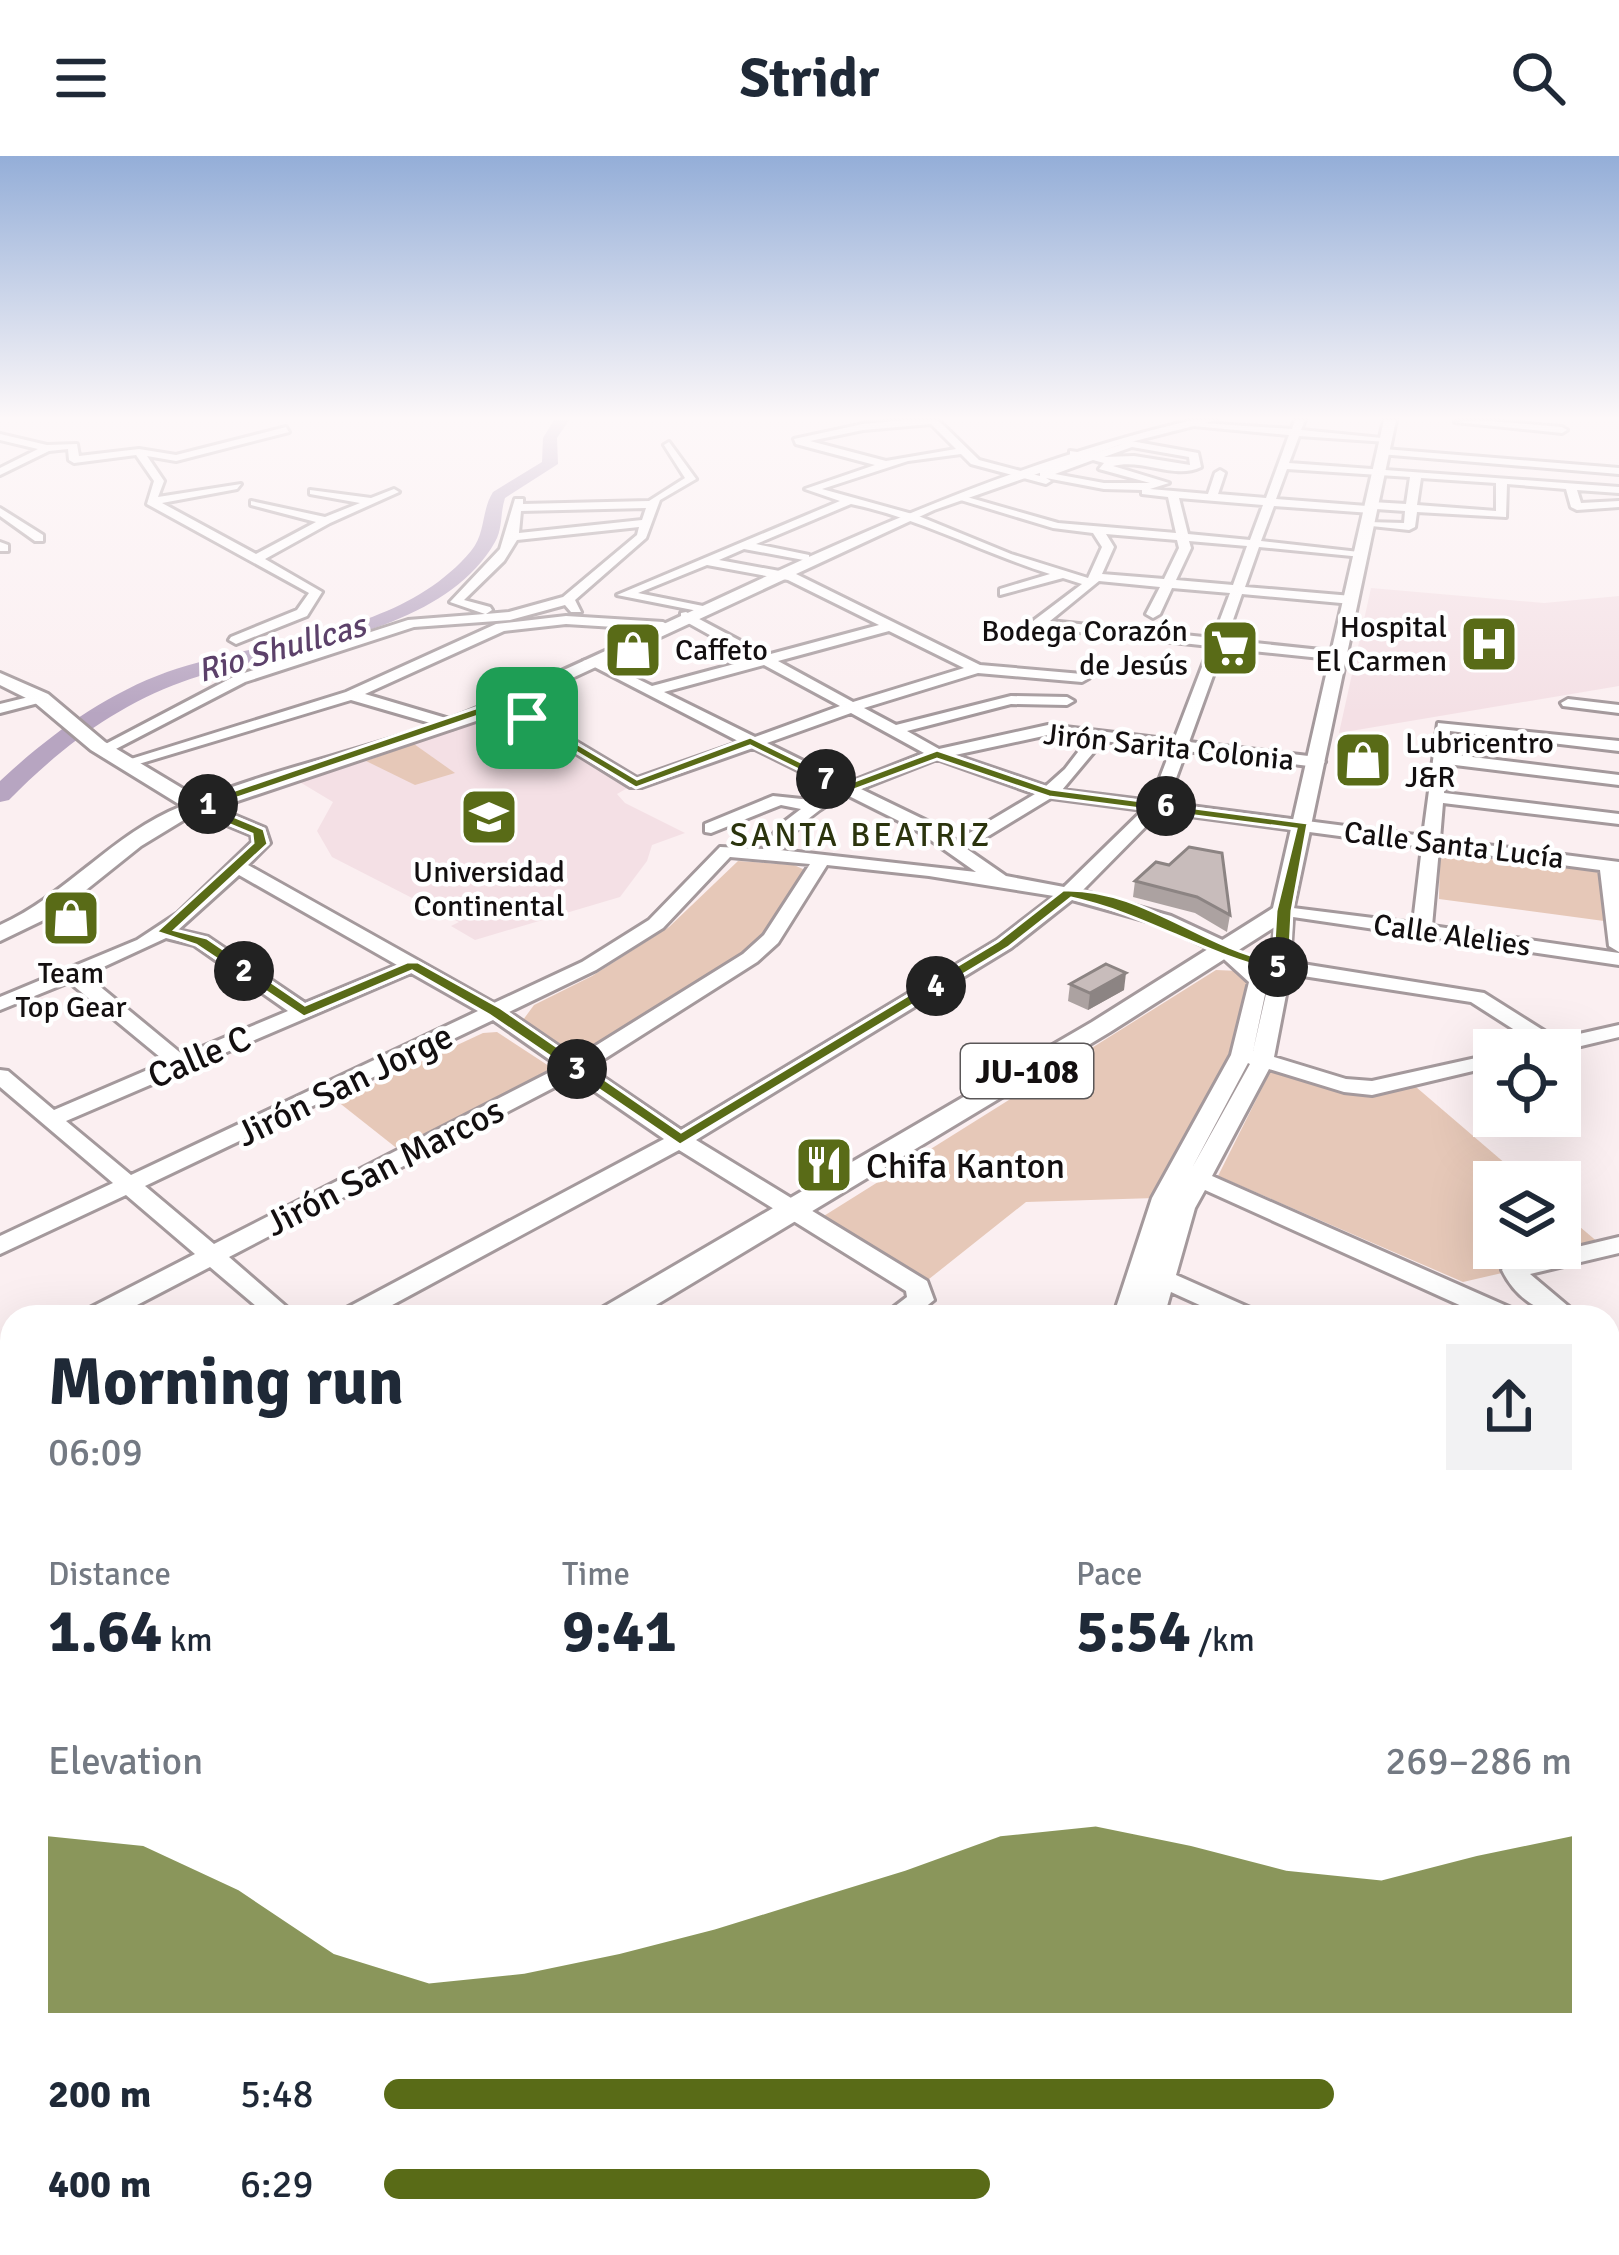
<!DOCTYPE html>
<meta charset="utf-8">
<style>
body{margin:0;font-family:Signika,sans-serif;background:#f2f2f3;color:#1f2937;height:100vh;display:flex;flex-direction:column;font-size:45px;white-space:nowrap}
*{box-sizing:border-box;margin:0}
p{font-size:39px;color:#747a83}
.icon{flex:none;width:66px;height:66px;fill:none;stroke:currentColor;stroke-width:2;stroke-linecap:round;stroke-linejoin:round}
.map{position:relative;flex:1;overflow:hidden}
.details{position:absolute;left:0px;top:1149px;width:1620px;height:951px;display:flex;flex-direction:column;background:#fff;border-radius:36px 36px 0 0;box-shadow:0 12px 48px #0002}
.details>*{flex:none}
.fabs{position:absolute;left:1473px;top:873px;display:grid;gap:24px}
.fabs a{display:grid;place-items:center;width:108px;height:108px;border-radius:0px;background:#fff;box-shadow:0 12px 48px #0002;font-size:60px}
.pin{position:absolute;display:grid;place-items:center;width:102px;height:102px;color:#fff;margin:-51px;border-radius:24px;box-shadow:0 6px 18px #0006}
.km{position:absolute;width:60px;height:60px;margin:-30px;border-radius:50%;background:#222;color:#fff;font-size:33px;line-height:60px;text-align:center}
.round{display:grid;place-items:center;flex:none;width:126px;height:126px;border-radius:0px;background:#f2f2f3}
.summary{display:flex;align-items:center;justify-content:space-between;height:204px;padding:0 48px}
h1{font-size:66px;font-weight:700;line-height:90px}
.metrics{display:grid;grid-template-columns:repeat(3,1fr);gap:18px;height:204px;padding:12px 48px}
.metrics div{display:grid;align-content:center}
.metrics b{font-size:60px;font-weight:700}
.metrics small{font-size:33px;font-weight:400}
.metrics p{font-size:33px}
.chart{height:336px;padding:24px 48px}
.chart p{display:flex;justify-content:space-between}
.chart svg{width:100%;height:216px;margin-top:12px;fill:#596b17;opacity:.7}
ul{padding:0 48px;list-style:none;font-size:39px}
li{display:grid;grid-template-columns:192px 144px 1fr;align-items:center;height:90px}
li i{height:30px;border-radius:15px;background:#596b17}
header{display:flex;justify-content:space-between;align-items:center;height:156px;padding:0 48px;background:#fff;font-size:54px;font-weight:700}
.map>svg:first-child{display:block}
.built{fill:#f4e0e5}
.green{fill:#e6c8b8}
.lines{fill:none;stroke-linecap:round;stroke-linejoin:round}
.river{fill:#b7a5c1;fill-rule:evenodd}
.minor-casing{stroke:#a4999c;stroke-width:6}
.major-casing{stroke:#a4999c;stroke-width:6}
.minor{fill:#fff;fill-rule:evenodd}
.major{fill:#fff;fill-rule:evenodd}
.wall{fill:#aca2a1}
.shaded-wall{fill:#8c8483}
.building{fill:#c8bcbb;stroke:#8c8483;stroke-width:3}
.route{fill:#596b17;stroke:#fff;stroke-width:3;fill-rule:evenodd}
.labels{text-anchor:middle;stroke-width:9;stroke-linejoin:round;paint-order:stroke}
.far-poi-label{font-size:30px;fill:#130f10;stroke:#fff;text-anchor:end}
.far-street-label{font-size:30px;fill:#130f10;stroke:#fff}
.far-water-label{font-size:33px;font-style:italic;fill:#5c416a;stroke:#fff}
.far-neighbourhood-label{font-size:33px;letter-spacing:3px;fill:#2b340d;stroke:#fff}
.shield{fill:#fff;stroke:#5a5758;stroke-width:3}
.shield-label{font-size:33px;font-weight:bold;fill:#130f10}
.street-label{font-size:36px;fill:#130f10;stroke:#fff}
.poi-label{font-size:36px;fill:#130f10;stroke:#fff;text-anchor:start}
</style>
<header><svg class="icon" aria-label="menu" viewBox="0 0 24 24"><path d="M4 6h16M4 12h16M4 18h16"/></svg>Stridr<svg class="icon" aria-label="search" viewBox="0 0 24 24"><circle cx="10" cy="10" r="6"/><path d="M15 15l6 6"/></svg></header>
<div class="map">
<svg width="1619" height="2099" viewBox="0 0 1619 2099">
<rect width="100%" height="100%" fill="#fbeff1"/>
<g class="built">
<path d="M 1371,432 L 1544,447 L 1619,440 L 1619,530 L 1339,577 Z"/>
<path d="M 501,556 L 624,625 L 631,630 L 617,638 L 625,647 L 685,677 L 652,689 L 647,705 L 620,741 L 475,784 L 451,770 L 459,766 L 332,701 L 317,675 L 333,646 L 298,625 Z"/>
</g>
<g class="green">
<path d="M 414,588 L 455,617 L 415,629 L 366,605 Z"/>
<path d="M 1440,692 L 1598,712 L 1604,765 L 1439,743 Z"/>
<path d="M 738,705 L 794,709 L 805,714 L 804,722 L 757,787 L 594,894 L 572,896 L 523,864 L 534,849 L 592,820 L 669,771 Z"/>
<path d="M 1216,814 L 1240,815 L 1253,823 L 1237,889 L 1155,1042 L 1026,1046 L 924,1127 L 819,1063 Z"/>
<path d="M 497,876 L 552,912 L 549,921 L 399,994 L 337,945 L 483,877 Z"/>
<path d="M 1272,912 L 1356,939 L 1416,931 L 1527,1026 L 1494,1026 L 1494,1092 L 1560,1092 L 1560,1054 L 1606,1093 L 1463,1126 L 1218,1020 Z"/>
</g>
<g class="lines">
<path class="river" d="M 554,264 L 569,264 L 557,282 L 558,308 L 505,342 C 500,357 503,372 495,386 C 440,483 277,491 182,526 C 115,550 58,594 9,644 L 0,646 L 0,625 L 12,614 C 58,573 109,537 167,516 C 265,482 399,481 471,395 C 486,377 481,355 493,336 L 542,306 L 543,282 Z"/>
<defs>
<g id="minor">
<path d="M 905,264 L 938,264 L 979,304 L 1040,320 L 1040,316 L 1081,302 L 1070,299 L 1070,295 L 1092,298 L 1131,285 L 1198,297 L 1201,311 C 1174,324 1143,302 1113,310 L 1169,327 L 1150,333 L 1208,338 L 1215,317 L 1220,314 L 1225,317 L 1218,338 L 1266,342 L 1289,279 L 1183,269 L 1188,266 L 1292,273 L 1295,264 L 1305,264 L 1301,274 L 1392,283 L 1387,286 L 1299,280 L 1289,307 L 1619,331 L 1619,337 L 1577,334 L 1581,347 L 1619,345 L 1619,351 L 1577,354 L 1571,351 L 1566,333 L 1507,328 L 1506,361 L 1417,356 L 1415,371 L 1409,374 L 1362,369 L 1368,366 L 1404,367 L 1405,355 L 1376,353 L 1371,357 L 1274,350 L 1261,385 L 1368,397 L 1362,401 L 1259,391 L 1245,431 L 1352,440 L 1358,444 L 1352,448 L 1242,438 L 1226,484 L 1340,496 L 1347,500 L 1340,504 L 1223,492 L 1189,586 L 1317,601 L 1325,606 L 1317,611 L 1186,595 L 1167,647 L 1423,680 L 1438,567 L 1619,585 L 1619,595 L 1450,575 L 1448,598 L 1619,619 L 1619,629 L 1447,608 L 1444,637 L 1619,658 L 1619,668 L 1443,647 L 1440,683 L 1619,706 L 1619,796 L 1609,790 L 1600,714 L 1439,693 L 1432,770 L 1619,797 L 1619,809 L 1293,761 L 1290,806 L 1484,837 L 1557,883 L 1619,869 L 1619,881 L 1560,895 L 1528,894 L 1535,887 L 1471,846 L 1290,818 L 1274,901 L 1346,923 L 1372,925 L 1494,898 L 1494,910 L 1372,939 L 1344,936 L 1269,913 L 1212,1020 L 1518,1155 L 1522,1161 L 1486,1161 L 1205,1034 L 1195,1052 L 1176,1119 L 1257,1155 L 1261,1161 L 1226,1161 L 1171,1136 L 1164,1161 L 1113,1161 L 1152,1042 L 1231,899 L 1249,826 L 1215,795 L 1158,768 L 1072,744 L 1011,792 L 696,984 L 927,1125 L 934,1144 L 913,1161 L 881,1161 L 907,1141 L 906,1135 L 679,994 L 370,1161 L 337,1161 L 341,1155 L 664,983 L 574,921 L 229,1101 L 298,1161 L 269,1161 L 210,1111 L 114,1161 L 80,1161 L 84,1155 L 195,1098 L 126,1039 L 0,1098 L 0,1080 L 113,1027 L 0,931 L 0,914 L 8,915 L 54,954 L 166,906 L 69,826 L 0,854 L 0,841 L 137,784 L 178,757 L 252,686 L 251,679 L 193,655 L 193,647 L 205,647 L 265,672 L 270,687 L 248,709 L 494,847 L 582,806 L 649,764 L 720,691 L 763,693 L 780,669 L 801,653 L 781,649 L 711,677 L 705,676 L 705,668 L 773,640 L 811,644 L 834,632 L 753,592 L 642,631 L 630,631 L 495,547 L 507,544 L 637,622 L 740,586 L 583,505 L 595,502 L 652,530 L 753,503 L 681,463 L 681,457 L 686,456 L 767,499 L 879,469 L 788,424 L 707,409 L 638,437 L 703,450 L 703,456 L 617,439 L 840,345 L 805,333 L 875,309 L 796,288 L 794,283 L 863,268 ZM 931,268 L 956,293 L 886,305 L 810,285 L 863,274 ZM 1132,291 L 1189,301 L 1190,309 L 1134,300 L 1104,301 ZM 961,298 L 971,308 L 1046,328 L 1051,325 L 1046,322 L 1104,333 L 1142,334 L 1142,338 L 1168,341 L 1176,377 L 1058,367 L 960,339 L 954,342 L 1053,372 L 1093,377 L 1102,391 L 1088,422 L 1011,398 L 916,359 L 822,333 L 908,305 ZM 1093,304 L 1104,307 L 1099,313 L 1150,327 L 1104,327 L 1055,318 ZM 1287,313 L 1410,321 L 1406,348 L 1372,346 L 1367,350 L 1276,343 ZM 1421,322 L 1496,327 L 1496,355 L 1417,349 ZM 1179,342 L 1263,349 L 1250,384 L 1188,378 ZM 851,348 C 919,362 983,397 1050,418 L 1000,433 L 1000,439 L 1063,422 L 1082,428 L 1033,465 L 1033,471 L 1210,490 L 1174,584 L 1048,569 L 939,593 L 907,575 L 1011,548 L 1067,549 L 1074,545 L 1067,541 L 1011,540 L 896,569 L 864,552 L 978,517 L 1082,526 L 1089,522 L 1082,518 L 980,509 L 796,418 L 719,404 L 744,393 L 809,405 L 809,399 L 756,388 ZM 1106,378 L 1177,384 L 1179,392 L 1164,423 L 1102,418 L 1114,391 ZM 1189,385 L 1247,390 L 1233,429 L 1176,424 L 1191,392 ZM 1099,425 L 1160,431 L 1146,458 L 1153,462 L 1160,458 L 1172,432 L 1230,437 L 1213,482 L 1050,465 ZM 889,475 L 964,512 L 853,546 L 778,505 ZM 764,509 L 840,550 L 755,581 L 664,536 ZM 851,557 L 924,597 L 848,627 L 767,587 ZM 1048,579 L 1088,583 L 1065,613 L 1046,630 L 955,599 ZM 1103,585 L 1171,593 L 1151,645 L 1062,634 ZM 937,603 L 1035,638 L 956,685 L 927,665 L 861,633 ZM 847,639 L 915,673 L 976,716 L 780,694 C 797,670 820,650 847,639 ZM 1051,642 L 1143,654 L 1064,731 L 1006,720 L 967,693 ZM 1160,656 L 1422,691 L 1413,767 L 1277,750 L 1271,803 L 1258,804 L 1255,808 L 1270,815 L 1253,895 L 1269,825 L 1266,821 L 1229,787 L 1171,760 L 1082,735 ZM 730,701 L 810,708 L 764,779 L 743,798 L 576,902 L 509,856 L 596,814 L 663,772 ZM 827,709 L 929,720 L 1054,740 L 997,784 L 681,974 L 590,912 L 757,806 L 778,787 ZM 239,719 L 397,809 L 305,847 L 208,781 L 178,774 ZM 166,782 L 194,789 L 288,855 L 183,899 L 86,819 ZM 411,817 L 478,855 L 131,1019 L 66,965 ZM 493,864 L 560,911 L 214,1088 L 145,1030 ZM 1248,907 L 1250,908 L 1192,1012 Z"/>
<path d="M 1478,264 L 1562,271 L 1567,274 L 1562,277 L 1455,266 Z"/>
<path d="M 286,271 L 289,276 L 176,305 L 147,300 L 164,325 L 158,341 L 241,328 L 237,333 L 162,347 L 256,398 L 316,366 L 251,349 L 251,345 L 325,361 L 360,347 L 310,338 L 310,334 L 371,342 L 394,333 L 399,336 L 330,367 L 265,403 L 322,436 L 307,460 L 236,488 L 229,484 L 231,481 L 297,454 L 309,437 L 147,348 L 154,325 L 136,299 L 74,307 L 69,304 L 68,293 L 49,295 L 0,319 L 0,312 L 38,293 L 0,284 L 0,278 L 47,289 L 77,288 L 79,300 L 139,293 L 176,299 Z"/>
<path d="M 669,286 L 696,323 L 660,344 L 646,382 L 575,444 L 581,456 L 571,456 L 565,449 L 510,464 L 414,471 L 245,526 L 110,596 L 96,593 L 235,520 L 408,464 L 485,458 L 450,446 L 500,393 L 515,343 L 523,343 L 523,348 L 649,345 L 685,322 L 664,289 ZM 646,352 L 642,364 L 519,377 L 521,355 ZM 639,371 L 637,379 L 563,441 L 509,456 L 486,458 L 492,454 L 490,451 L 464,444 L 504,405 L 517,384 Z"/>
<path d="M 1384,293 L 1619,312 L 1619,318 L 1380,298 Z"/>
<path d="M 0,352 L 43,379 L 43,385 L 35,385 L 0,360 Z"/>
<path d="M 0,386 L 8,389 L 8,395 L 0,395 Z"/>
<path d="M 566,460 L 663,466 L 670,470 L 663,474 L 566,468 L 504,475 L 365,538 L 456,565 L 456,571 L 451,573 L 351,544 L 132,610 L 118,607 L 346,536 L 496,468 Z"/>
<path d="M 41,538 L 46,539 L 46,545 L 0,557 L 0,548 Z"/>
<path d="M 1568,543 L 1619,549 L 1619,557 L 1563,550 L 1561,547 Z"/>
<path d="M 1619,1081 L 1619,1097 L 1530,1118 L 1581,1161 C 1547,1161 1518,1147 1502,1114 L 1506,1108 Z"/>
<path d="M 1608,1196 L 1619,1199 L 1619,1220 L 1608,1217 Z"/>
<path d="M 12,1214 L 12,1239 L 0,1244 L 0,1219 Z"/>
<path d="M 12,1331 L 12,1356 L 0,1360 L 0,1335 Z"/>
<path d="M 0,1413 L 12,1418 L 12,1453 L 0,1448 Z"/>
<path d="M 1608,1460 L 1619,1464 L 1619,1492 L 1608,1488 Z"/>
<path d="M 1608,1583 L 1619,1587 L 1619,1617 L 1608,1613 Z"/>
<path d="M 106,2088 L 153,2088 L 149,2099 L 101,2099 Z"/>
<path d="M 509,2088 L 555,2088 L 560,2099 L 513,2099 Z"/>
<path d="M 601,2088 L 646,2088 L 642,2099 L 596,2099 Z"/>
<path d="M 656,2088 L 701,2088 L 697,2099 L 651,2099 Z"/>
<path d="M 1247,2088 L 1296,2088 L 1301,2099 L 1251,2099 Z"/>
<path d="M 1367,2088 L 1409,2088 L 1409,2099 L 1365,2099 Z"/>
</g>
<g id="major">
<path d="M 1193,264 L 1217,264 L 1119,289 L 934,354 L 488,561 L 187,662 L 141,690 L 56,758 L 0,785 L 0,769 C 67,739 113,677 182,650 L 91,594 L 34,546 L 0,529 L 0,517 L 48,538 L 105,586 L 200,643 C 290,607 387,590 477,552 C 717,450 936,324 1193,264 Z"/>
<path d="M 1384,264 L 1396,264 L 1292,760 L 1110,876 L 636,1161 L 596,1161 L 600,1153 L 1092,866 L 1273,752 Z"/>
<path d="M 12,1501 L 12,1539 L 0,1543 L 0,1505 Z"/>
</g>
</defs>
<use href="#minor" class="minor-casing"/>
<use href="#major" class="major-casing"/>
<use href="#minor" class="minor"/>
<use href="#major" class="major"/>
</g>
<g class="wall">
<path d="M 1156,706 L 1230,759 L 1227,776 L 1195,757 L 1133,741 L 1135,725 Z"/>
<path d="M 1070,828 L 1124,834 L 1088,854 L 1068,845 Z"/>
</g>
<path class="shaded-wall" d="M 1126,817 L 1124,834 L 1088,854 L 1090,837 Z"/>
<g class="building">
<path d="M 1189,691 L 1222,697 L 1230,759 L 1197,741 L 1135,725 L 1156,706 L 1169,709 Z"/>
<path d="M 1106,808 L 1126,817 L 1090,837 L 1070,828 Z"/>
</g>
<linearGradient id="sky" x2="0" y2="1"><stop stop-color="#94aed8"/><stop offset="0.47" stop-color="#fdf8f9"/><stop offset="1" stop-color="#fdf8f9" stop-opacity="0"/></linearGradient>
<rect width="1619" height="558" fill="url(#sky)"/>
<path class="route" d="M 502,543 L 637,623 L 750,581 L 846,628 L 937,594 L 1051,633 L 1308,667 L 1292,755 L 1289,812 L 1281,816 C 1207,801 1146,758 1071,742 L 1009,791 L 680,989 L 489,859 L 412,815 L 304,861 L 196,789 L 156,776 L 253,687 L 252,678 L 194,654 L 194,648 ZM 502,552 L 636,632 L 750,590 L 846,637 L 937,603 L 1049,641 L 1296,673 L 1276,755 L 1273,805 C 1202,791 1139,731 1063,734 L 998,785 L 681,976 L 501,852 L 418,806 L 407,806 L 305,849 L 207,782 L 175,774 L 268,688 L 264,673 L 211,651 Z"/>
<defs>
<symbol id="hospital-square" viewBox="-11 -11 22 22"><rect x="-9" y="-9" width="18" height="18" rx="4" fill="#596b17" stroke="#fff"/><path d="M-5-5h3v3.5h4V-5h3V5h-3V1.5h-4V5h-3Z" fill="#fff"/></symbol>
<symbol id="supermarket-square" viewBox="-11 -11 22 22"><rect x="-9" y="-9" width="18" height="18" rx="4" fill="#596b17" stroke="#fff"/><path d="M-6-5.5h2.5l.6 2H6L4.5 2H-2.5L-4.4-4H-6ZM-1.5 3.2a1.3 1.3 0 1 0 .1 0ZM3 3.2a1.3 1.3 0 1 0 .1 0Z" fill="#fff"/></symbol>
<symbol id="shop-square" viewBox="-11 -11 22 22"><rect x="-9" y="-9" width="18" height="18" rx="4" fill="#596b17" stroke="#fff"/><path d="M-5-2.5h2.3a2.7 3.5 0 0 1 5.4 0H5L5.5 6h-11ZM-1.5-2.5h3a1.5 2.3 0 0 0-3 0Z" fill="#fff"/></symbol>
<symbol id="university-square" viewBox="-11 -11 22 22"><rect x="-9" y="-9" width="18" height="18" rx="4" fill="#596b17" stroke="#fff"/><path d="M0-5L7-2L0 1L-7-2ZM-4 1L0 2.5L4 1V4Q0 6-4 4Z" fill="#fff"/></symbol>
<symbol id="restaurant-square" viewBox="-11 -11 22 22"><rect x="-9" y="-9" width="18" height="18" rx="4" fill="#596b17" stroke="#fff"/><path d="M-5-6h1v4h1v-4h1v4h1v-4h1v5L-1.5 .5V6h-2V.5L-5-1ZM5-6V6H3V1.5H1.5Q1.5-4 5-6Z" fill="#fff"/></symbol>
</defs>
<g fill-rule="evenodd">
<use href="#hospital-square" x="1456" y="455" width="66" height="66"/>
<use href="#supermarket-square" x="1197" y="459" width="66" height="66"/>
<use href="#shop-square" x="600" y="461" width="66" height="66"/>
<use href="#shop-square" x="1330" y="571" width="66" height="66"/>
<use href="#university-square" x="456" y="628" width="66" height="66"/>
<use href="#shop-square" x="38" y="729" width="66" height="66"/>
<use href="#restaurant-square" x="791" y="976" width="66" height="66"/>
</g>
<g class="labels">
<g class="far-poi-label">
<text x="1447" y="481">Hospital<tspan x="1447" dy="34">El Carmen</tspan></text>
<text x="1188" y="485">Bodega Corazón<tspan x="1188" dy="34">de Jesús</tspan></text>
<text x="675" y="504" text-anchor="start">Caffeto</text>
<text x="1405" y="597" text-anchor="start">Lubricentro<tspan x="1405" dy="34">J&amp;R</tspan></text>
<text x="489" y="726" text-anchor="middle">Universidad<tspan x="489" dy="34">Continental</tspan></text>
<text x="71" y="827" text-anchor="middle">Team<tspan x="71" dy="34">Top Gear</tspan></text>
</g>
<g class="far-street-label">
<text transform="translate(1169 591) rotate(6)" y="10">Jirón Sarita Colonia</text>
<text transform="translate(1454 689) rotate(7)" y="10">Calle Santa Lucía</text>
<text transform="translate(1452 779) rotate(8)" y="10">Calle Alelies</text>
</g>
<g class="far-water-label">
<text transform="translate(281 491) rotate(-16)" y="12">Rio Shullcas</text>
</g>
<g class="far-neighbourhood-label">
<text x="861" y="690">SANTA BEATRIZ</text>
</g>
<rect class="shield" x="961" y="888" width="132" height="54" rx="9"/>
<g class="shield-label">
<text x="1027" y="927">JU-108</text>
</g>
<g class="street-label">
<text transform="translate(199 900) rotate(-23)" y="13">Calle C</text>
<text transform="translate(344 928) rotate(-26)" y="13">Jirón San Jorge</text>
<text transform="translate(384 1010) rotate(-27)" y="13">Jirón San Marcos</text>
</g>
<g class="poi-label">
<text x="866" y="1022">Chifa Kanton</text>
</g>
</g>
</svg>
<div class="fabs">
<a><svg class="icon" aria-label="locate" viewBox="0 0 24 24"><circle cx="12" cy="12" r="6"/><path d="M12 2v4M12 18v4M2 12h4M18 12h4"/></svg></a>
<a><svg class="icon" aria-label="layers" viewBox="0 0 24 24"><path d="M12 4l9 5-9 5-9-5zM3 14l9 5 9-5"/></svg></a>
</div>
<div class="pin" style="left:527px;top:562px;background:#1e9e55"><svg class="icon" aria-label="arrive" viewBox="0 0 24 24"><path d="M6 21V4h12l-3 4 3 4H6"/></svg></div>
<b class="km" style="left:208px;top:648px">1</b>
<b class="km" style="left:244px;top:815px">2</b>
<b class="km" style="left:577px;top:913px">3</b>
<b class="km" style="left:936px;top:830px">4</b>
<b class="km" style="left:1278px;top:811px">5</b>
<b class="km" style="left:1166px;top:650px">6</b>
<b class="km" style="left:826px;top:623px">7</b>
<section class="details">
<div class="summary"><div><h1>Morning run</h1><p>06:09</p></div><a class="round"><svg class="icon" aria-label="share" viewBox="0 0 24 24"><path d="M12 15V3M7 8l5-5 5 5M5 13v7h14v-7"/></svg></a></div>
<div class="metrics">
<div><p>Distance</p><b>1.64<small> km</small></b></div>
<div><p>Time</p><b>9:41</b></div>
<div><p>Pace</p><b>5:54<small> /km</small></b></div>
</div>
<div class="chart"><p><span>Elevation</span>269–286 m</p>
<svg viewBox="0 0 160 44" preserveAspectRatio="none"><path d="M0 44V8L10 10L20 19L30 32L40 38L50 36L60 32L70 27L80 21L90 15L100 8L110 6L120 10L130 15L140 17L150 12L160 8V44z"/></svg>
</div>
<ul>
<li><b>200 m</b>5:48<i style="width:80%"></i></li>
<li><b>400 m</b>6:29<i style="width:51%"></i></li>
</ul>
</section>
</div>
